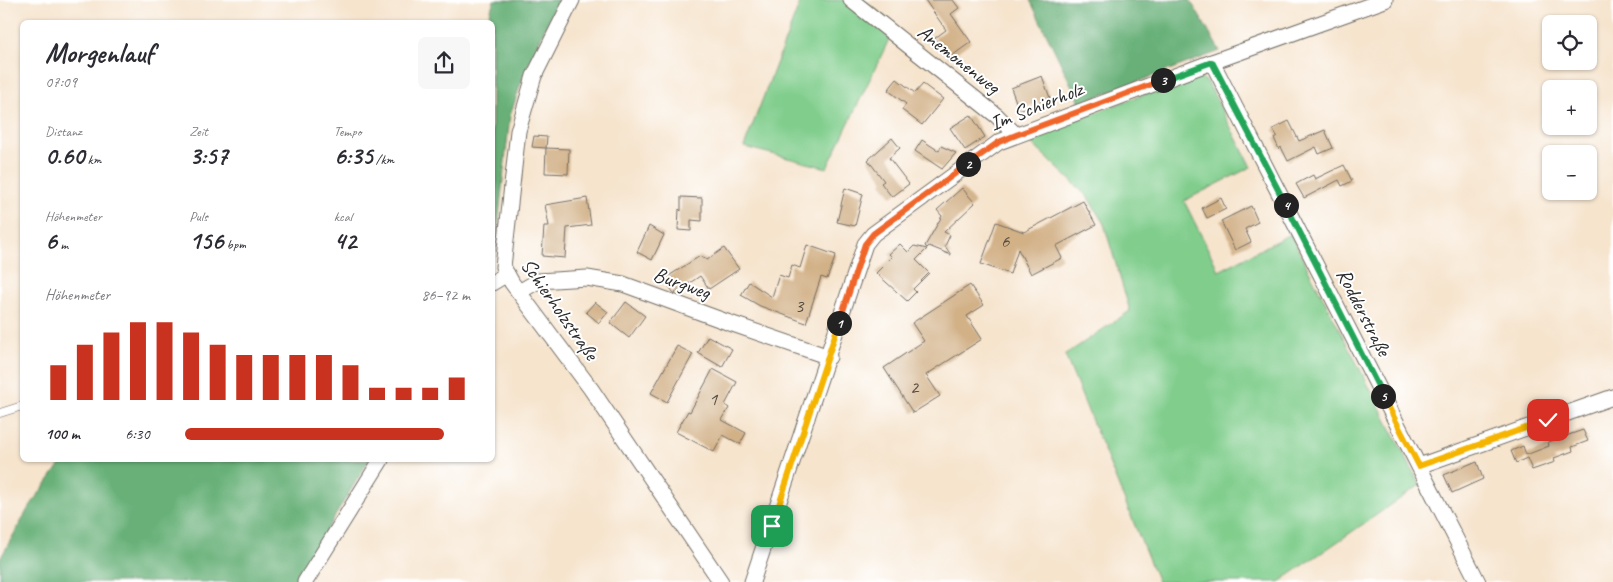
<!DOCTYPE html>
<html lang="de">
<meta charset="utf-8">
<style>
body{margin:0;font-family:Caveat,sans-serif;background:#f7f7f7;color:#2b2b33;height:100vh;display:flex;flex-direction:column;font-size:19px;white-space:nowrap}
*{box-sizing:border-box;margin:0}
p{font-size:16px;color:#7c7c81}
.icon{flex:none;width:28px;height:28px;fill:none;stroke:currentColor;stroke-width:2;stroke-linecap:round;stroke-linejoin:round}
.map{position:relative;flex:1;overflow:hidden}
.sheet{position:absolute;left:20px;top:20px;width:475px;height:442px;display:flex;flex-direction:column;background:#fff;border-radius:8px;box-shadow:0 1px 4px #0004}
.sheet>*{flex:none}
.controls{position:absolute;left:1542px;top:15px;display:grid;gap:10px}
.controls a{display:grid;place-items:center;width:55px;height:55px;border-radius:8px;background:#fff;box-shadow:0 1px 4px #0004;font-size:25px}
.pin{position:absolute;display:grid;place-items:center;width:42px;height:42px;color:#fff;margin:-21px;border-radius:10px;box-shadow:0 2px 8px #0006}
.km{position:absolute;width:25px;height:25px;margin:-12px;border-radius:50%;background:#222;color:#fff;font-size:14px;line-height:25px;text-align:center}
.round{display:grid;place-items:center;flex:none;width:52px;height:52px;border-radius:8px;background:#f7f7f7}
.headline{display:flex;align-items:center;justify-content:space-between;height:85px;padding:0 25px}
h1{font-size:28px;font-weight:700;line-height:38px}
.metrics{display:grid;grid-template-columns:repeat(3,1fr);gap:8px;height:85px;padding:5px 25px}
.metrics div{display:grid;align-content:center}
.metrics b{font-size:25px;font-weight:700}
.metrics small{font-size:14px;font-weight:400}
.metrics p{font-size:14px}
.chart{height:140px;padding:10px 25px}
.chart p{display:flex;justify-content:space-between}
.chart svg{width:100%;height:90px;margin-top:5px;stroke:#c8321e;stroke-width:6}
ul{padding:0 25px;list-style:none;font-size:16px}
li{display:grid;grid-template-columns:80px 60px 1fr;align-items:center;height:38px}
li i{height:12px;border-radius:6px;background:#c8321e}
.map>svg:first-child{display:block}
.green{fill:#80cd8c;stroke:#567c5c}
.forest{fill:#68b078;stroke:#4a6e52}
.building{fill:#d2b187}
.lines{fill:none;stroke-linecap:round;stroke-linejoin:round}
.service-casing{stroke:#726c64;stroke-width:9}
.minor-casing{stroke:#726c64;stroke-width:17}
.service{stroke:#fff;stroke-width:8}
.minor{stroke:#fff;stroke-width:15}
.split-1-casing{stroke:#fff;stroke-width:10}
.split-2-casing{stroke:#fff;stroke-width:10}
.split-3-casing{stroke:#fff;stroke-width:10}
.split-4-casing{stroke:#fff;stroke-width:10}
.split-5-casing{stroke:#fff;stroke-width:10}
.split-6-casing{stroke:#fff;stroke-width:10}
.split-1{stroke:#f5b400;stroke-width:6}
.split-2{stroke:#f0652b;stroke-width:6}
.split-3{stroke:#f0652b;stroke-width:6}
.split-4{stroke:#22a559;stroke-width:6}
.split-5{stroke:#22a559;stroke-width:6}
.split-6{stroke:#f5b400;stroke-width:6}
.labels{text-anchor:middle;stroke-width:4;stroke-linejoin:round;paint-order:stroke}
.number-label{font-size:19px;fill:#554c42}
.street-label{font-size:21px;fill:#2b2b2b;stroke:#fff}
</style>
<div class="map">
<svg width="1613" height="582" viewBox="0 0 1613 582">
<rect width="100%" height="100%" fill="#fff"/>
<filter id="ink" filterUnits="userSpaceOnUse"><feTurbulence type="fractalNoise" baseFrequency=".02" numOctaves="2"/><feDisplacementMap in="SourceGraphic" scale="10" xChannelSelector="R" yChannelSelector="G"/><feConvolveMatrix kernelMatrix="1 2 1 2 8 2 1 2 1" color-interpolation-filters="sRGB"/></filter>
<filter id="wash" filterUnits="userSpaceOnUse"><feTurbulence type="fractalNoise" baseFrequency=".0096" numOctaves="4" result="noise"/><feDisplacementMap in="SourceGraphic" scale="20" xChannelSelector="R" yChannelSelector="G"/><feGaussianBlur stdDeviation="1.12" result="paint"/><feColorMatrix in="noise" values="0 0 0 0 0 0 0 0 0 0 0 0 0 0 0 0 0 1.4 0 .05"/><feComposite in="paint" operator="in"/></filter>
<g filter="url(#wash)">
<rect width="100%" height="100%" fill="#f6e4cd"/>
<g class="green">
<path d="M 801,0 L 863,0 L 896,25 L 827,168 L 744,147 Z"/>
<path d="M 1197,75 L 1208,83 L 1251,167 L 1184,201 L 1219,271 L 1290,234 L 1420,485 L 1279,582 L 1158,582 L 1065,355 L 1130,311 L 1104,224 L 1087,196 L 1026,138 Z"/>
</g>
<g class="forest">
<path d="M 494,0 L 558,0 L 523,77 L 510,116 L 495,252 L 492,251 L 492,22 L 487,22 Z"/>
<path d="M 1030,0 L 1190,0 L 1220,51 L 1080,103 Z"/>
<path d="M 63,460 L 369,460 L 295,582 L 0,582 L 0,559 L 28,509 Z"/>
</g>
<g id="blocks">
<g class="building">
<path d="M 925,0 L 953,0 L 959,8 L 951,14 L 971,42 L 949,58 L 935,38 L 946,30 Z"/>
<path d="M 1042,76 L 1050,98 L 1019,110 L 1011,88 Z"/>
<path d="M 897,79 L 915,93 L 923,84 L 943,99 L 922,125 L 902,110 L 906,104 L 888,90 Z"/>
<path d="M 971,115 L 985,137 L 965,150 L 950,128 Z"/>
<path d="M 1289,121 L 1299,141 L 1325,130 L 1333,148 L 1319,154 L 1316,147 L 1288,161 L 1281,147 L 1279,149 L 1274,138 L 1277,136 L 1273,129 Z"/>
<path d="M 534,136 L 547,137 L 546,148 L 532,147 Z"/>
<path d="M 892,138 L 900,148 L 889,158 L 909,184 L 892,197 L 881,183 L 884,181 L 868,160 Z"/>
<path d="M 922,140 L 939,151 L 941,146 L 956,153 L 942,169 L 915,151 Z"/>
<path d="M 546,148 L 569,149 L 568,174 L 545,173 Z"/>
<path d="M 1344,165 L 1352,181 L 1342,186 L 1339,180 L 1304,198 L 1296,184 L 1313,175 L 1315,179 Z"/>
<path d="M 845,188 L 863,194 L 855,226 L 837,222 Z"/>
<path d="M 962,188 L 975,203 L 944,232 L 950,235 L 945,246 L 951,255 L 929,246 L 927,248 L 925,246 L 942,216 L 937,210 Z"/>
<path d="M 681,197 L 702,198 L 702,221 L 691,220 L 691,231 L 678,230 L 679,209 L 681,211 Z"/>
<path d="M 587,198 L 591,225 L 567,228 L 565,258 L 542,256 L 544,226 L 549,226 L 545,205 Z"/>
<path d="M 1221,198 L 1226,209 L 1207,218 L 1202,208 Z"/>
<path d="M 1083,201 L 1096,225 L 1056,246 L 1062,258 L 1031,274 L 1018,249 L 1010,274 L 981,264 L 996,222 L 1024,232 Z"/>
<path d="M 1251,206 L 1258,222 L 1245,229 L 1251,242 L 1235,250 L 1221,221 Z"/>
<path d="M 649,226 L 664,235 L 652,260 L 637,252 Z"/>
<path d="M 900,244 L 908,252 L 914,246 L 927,249 L 916,260 L 929,273 L 913,289 L 916,292 L 907,301 L 876,273 L 892,257 L 889,254 Z"/>
<path d="M 807,245 L 836,255 L 827,279 L 821,277 L 806,323 L 760,306 L 741,295 L 749,282 L 772,297 L 779,275 L 788,278 L 792,265 L 800,268 Z"/>
<path d="M 724,248 L 739,269 L 709,289 L 700,276 L 675,293 L 673,292 L 664,279 L 700,256 L 707,260 Z"/>
<path d="M 970,285 L 984,305 L 967,316 L 982,339 L 926,375 L 940,396 L 913,413 L 884,368 L 924,341 L 912,323 Z"/>
<path d="M 595,302 L 608,312 L 599,323 L 586,312 Z"/>
<path d="M 626,302 L 645,316 L 629,338 L 610,323 Z"/>
<path d="M 708,336 L 732,349 L 722,367 L 698,353 Z"/>
<path d="M 677,346 L 693,354 L 667,402 L 651,393 Z"/>
<path d="M 713,369 L 737,382 L 725,405 L 729,408 L 722,420 L 746,433 L 740,444 L 723,435 L 714,452 L 676,432 L 688,411 L 690,412 Z"/>
<path d="M 1583,430 L 1588,441 L 1572,447 L 1573,451 L 1554,458 L 1555,462 L 1532,470 L 1527,458 L 1516,463 L 1511,451 L 1523,446 L 1526,455 L 1549,446 L 1548,442 Z"/>
<path d="M 1477,462 L 1483,479 L 1452,493 L 1444,475 L 1472,463 L 1472,464 Z"/>
</g>
</g>
</g>
<g filter="url(#ink)">
<use href="#blocks" fill-opacity="0" stroke="#726c64" stroke-width="1"/>
<g class="lines">
<defs>
<path id="service" d="M 0,413 L 22,406"/>
<g id="minor">
<path d="M 572,0 L 534,76 L 518,131 L 503,267 L 512,283 L 591,389 L 721,582"/>
<path d="M 851,0 L 997,116 L 1016,135"/>
<path d="M 1212,62 L 1478,582"/>
<path d="M 492,283 L 507,274"/>
<path d="M 519,292 L 538,281 L 587,278 L 623,284 L 727,322 L 829,357"/>
<path d="M 1419,466 L 1613,397"/>
<path d="M 305,582 L 381,460"/>
<path d="M 752,582 L 865,244 L 873,234 L 999,142 L 1212,62 L 1385,0"/>
</g>
</defs>
<use href="#service" class="service-casing"/>
<use href="#minor" class="minor-casing"/>
<use href="#service" class="service"/>
<use href="#minor" class="minor"/>
</g>
</g>
<g class="lines" filter="url(#ink)">
<defs>
<path id="split-1" d="M 772,526 L 839,323"/>
<path id="split-2" d="M 839,323 L 865,244 L 873,234 L 968,164"/>
<path id="split-3" d="M 968,164 L 999,142 L 1016,135 L 1163,80"/>
<path id="split-4" d="M 1163,80 L 1212,62 L 1286,205"/>
<path id="split-5" d="M 1286,205 L 1383,396"/>
<path id="split-6" d="M 1383,396 L 1419,466 L 1548,420"/>
</defs>
<use href="#split-1" class="split-1-casing"/>
<use href="#split-2" class="split-2-casing"/>
<use href="#split-3" class="split-3-casing"/>
<use href="#split-4" class="split-4-casing"/>
<use href="#split-5" class="split-5-casing"/>
<use href="#split-6" class="split-6-casing"/>
<use href="#split-1" class="split-1"/>
<use href="#split-2" class="split-2"/>
<use href="#split-3" class="split-3"/>
<use href="#split-4" class="split-4"/>
<use href="#split-5" class="split-5"/>
<use href="#split-6" class="split-6"/>
</g>
<g class="labels">
<g class="number-label">
<text x="1005" y="247">6</text>
<text x="799" y="312">3</text>
<text x="914" y="393">2</text>
<text x="713" y="405">1</text>
</g>
<g class="street-label">
<text transform="translate(959 59) rotate(38)" y="7">Anemonenweg</text>
<text transform="translate(1036 106) rotate(-22)" y="7">Im Schierholz</text>
<text transform="translate(682 283) rotate(20)" y="7">Burgweg</text>
<text transform="translate(560 309) rotate(55)" y="7">Schierholzstraße</text>
<text transform="translate(1364 312) rotate(63)" y="7">Rodderstraße</text>
</g>
</g>
</svg>
<div class="controls">
<a><svg class="icon" aria-label="locate" viewBox="0 0 24 24"><circle cx="12" cy="12" r="6"/><path d="M12 2v4M12 18v4M2 12h4M18 12h4"/></svg></a>
<a>+</a>
<a>−</a>
</div>
<div class="pin" style="left:772px;top:526px;background:#1e9e55"><svg class="icon" aria-label="arrive" viewBox="0 0 24 24"><path d="M6 21V4h12l-3 4 3 4H6"/></svg></div>
<div class="pin" style="left:1548px;top:420px;background:#d93025"><svg class="icon" aria-label="check" viewBox="0 0 24 24"><path d="M5 12l5 5 9-10"/></svg></div>
<b class="km" style="left:839px;top:323px">1</b>
<b class="km" style="left:968px;top:164px">2</b>
<b class="km" style="left:1163px;top:80px">3</b>
<b class="km" style="left:1286px;top:205px">4</b>
<b class="km" style="left:1383px;top:396px">5</b>
<section class="sheet">
<div class="headline"><div><h1>Morgenlauf</h1><p>07:09</p></div><a class="round"><svg class="icon" aria-label="share" viewBox="0 0 24 24"><path d="M12 15V3M7 8l5-5 5 5M5 13v7h14v-7"/></svg></a></div>
<div class="metrics">
<div><p>Distanz</p><b>0.60<small> km</small></b></div>
<div><p>Zeit</p><b>3:57</b></div>
<div><p>Tempo</p><b>6:35<small> /km</small></b></div>
</div>
<div class="metrics">
<div><p>Höhenmeter</p><b>6<small> m</small></b></div>
<div><p>Puls</p><b>156<small> bpm</small></b></div>
<div><p>kcal</p><b>42</b></div>
</div>
<div class="chart"><p><span>Höhenmeter</span>86–92 m</p>
<svg viewBox="0 0 160 44" preserveAspectRatio="none"><path d="M5 44V27M15 44V17M25 44V11M35 44V6M45 44V6M55 44V11M65 44V17M75 44V22M85 44V22M95 44V22M105 44V22M115 44V27M125 44V38M135 44V38M145 44V38M155 44V33"/></svg>
</div>
<ul>
<li><b>100 m</b>6:30<i style="width:91%"></i></li>
</ul>
</section>
</div>
